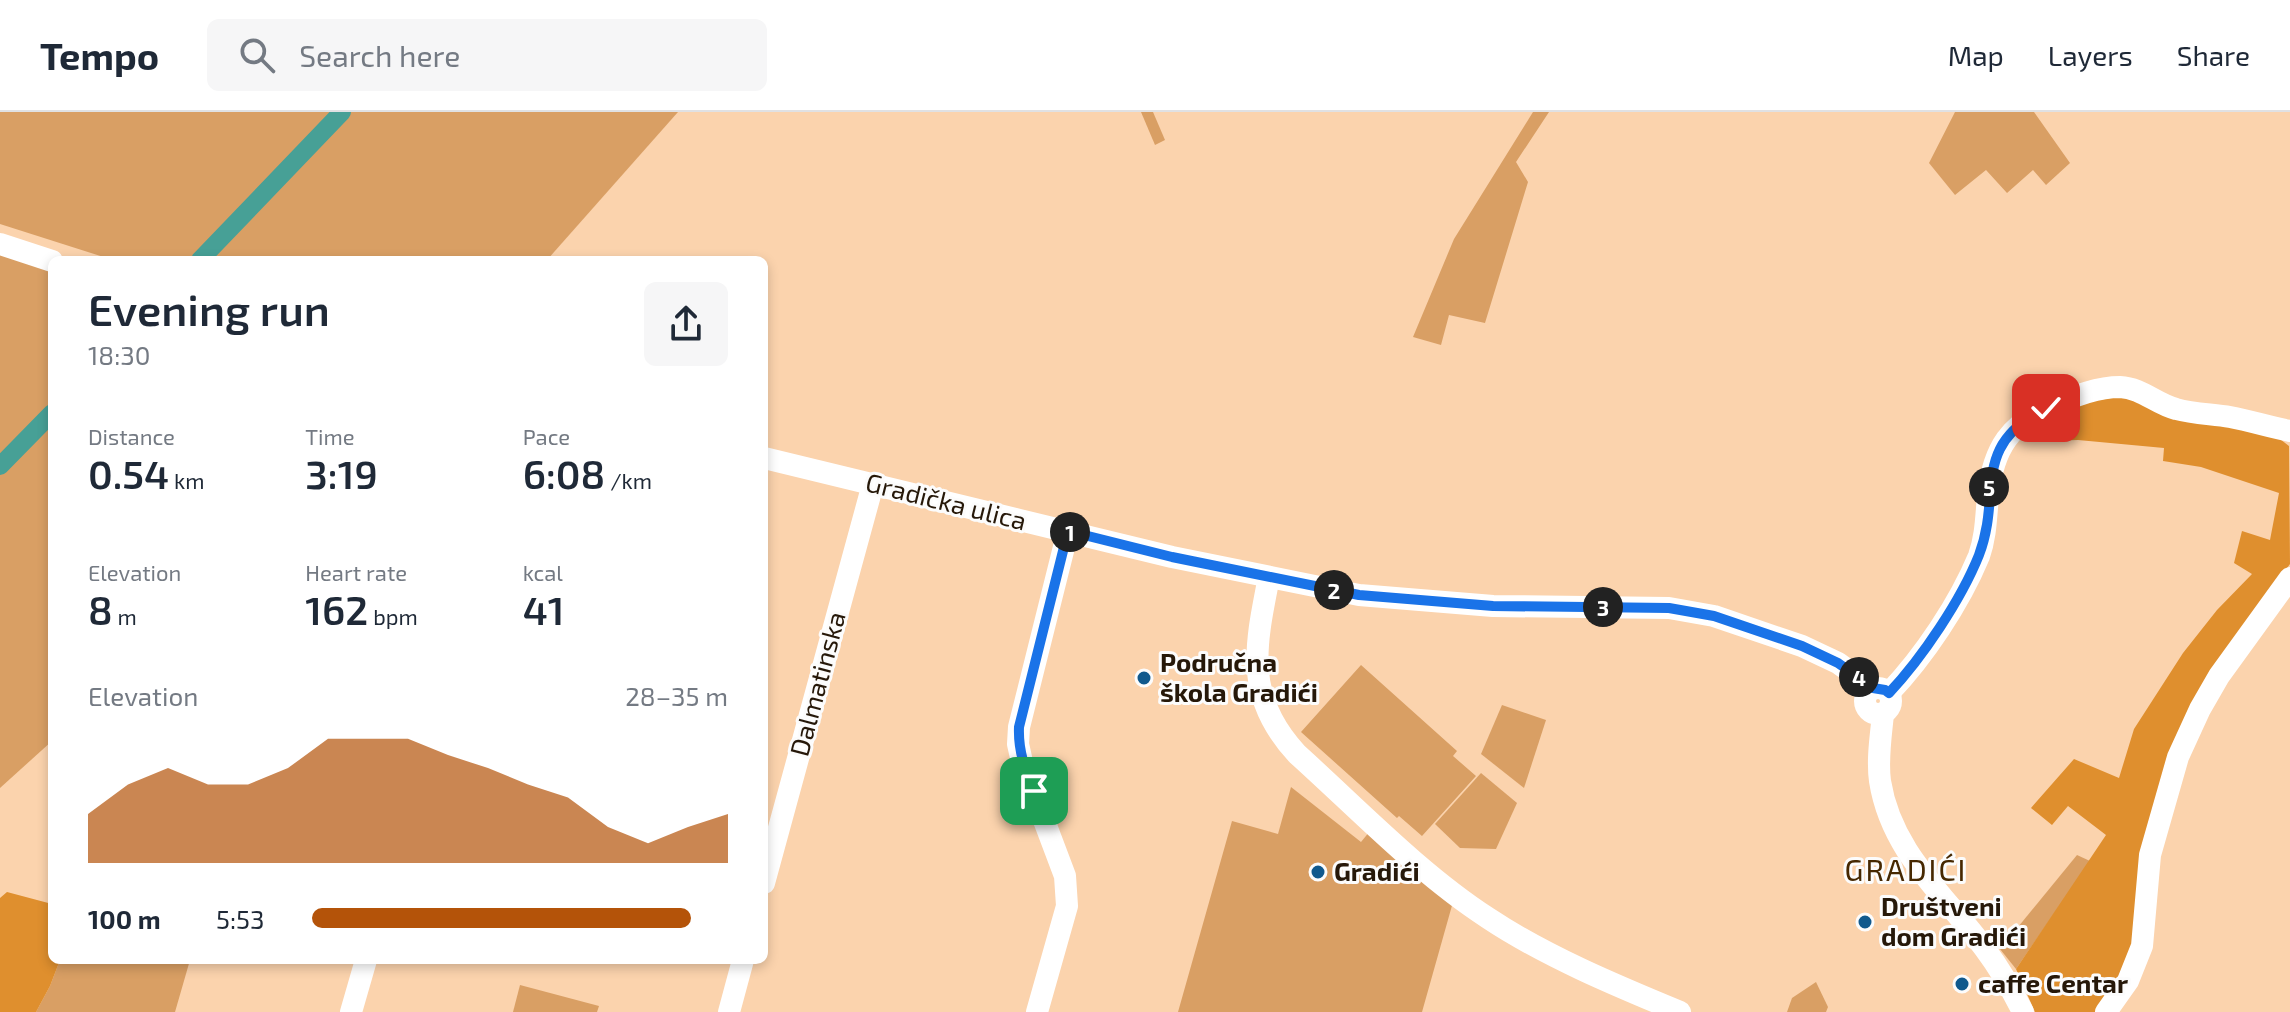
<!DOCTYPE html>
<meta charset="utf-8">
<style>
body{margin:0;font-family:"Exo 2",sans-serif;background:#f6f6f7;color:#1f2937;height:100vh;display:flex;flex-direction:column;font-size:30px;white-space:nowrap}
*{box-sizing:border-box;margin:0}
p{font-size:26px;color:#747a83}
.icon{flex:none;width:44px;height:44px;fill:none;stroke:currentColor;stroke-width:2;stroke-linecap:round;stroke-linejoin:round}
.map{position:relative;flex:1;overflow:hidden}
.drawer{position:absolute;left:48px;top:144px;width:720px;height:708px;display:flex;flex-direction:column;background:#fff;border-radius:12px;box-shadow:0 4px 12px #0003}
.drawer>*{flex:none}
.pin{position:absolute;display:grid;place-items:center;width:68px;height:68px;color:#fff;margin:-34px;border-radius:16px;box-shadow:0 4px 12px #0006}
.km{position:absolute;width:40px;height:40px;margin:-20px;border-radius:50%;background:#222;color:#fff;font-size:22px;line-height:40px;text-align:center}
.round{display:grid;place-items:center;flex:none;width:84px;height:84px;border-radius:12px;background:#f6f6f7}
.summary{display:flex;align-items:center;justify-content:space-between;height:136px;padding:0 40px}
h1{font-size:44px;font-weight:600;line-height:60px}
.figures{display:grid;grid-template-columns:repeat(3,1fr);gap:12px;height:136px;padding:8px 40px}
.figures div{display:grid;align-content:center}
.figures b{font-size:40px;font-weight:600}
.figures small{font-size:22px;font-weight:400}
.figures p{font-size:22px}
.chart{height:224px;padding:16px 40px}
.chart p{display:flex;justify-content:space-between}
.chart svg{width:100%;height:144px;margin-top:8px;fill:#b45309;opacity:.7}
ul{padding:0 40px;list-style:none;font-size:26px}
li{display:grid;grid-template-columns:128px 96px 1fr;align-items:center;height:60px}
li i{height:20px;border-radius:10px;background:#b45309}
header{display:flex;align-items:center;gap:48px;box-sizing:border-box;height:112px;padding:0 40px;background:#fff;border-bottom:2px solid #e0e1e3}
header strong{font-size:38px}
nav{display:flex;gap:44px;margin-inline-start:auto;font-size:28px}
.search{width:560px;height:72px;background:#f6f6f7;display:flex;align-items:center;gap:20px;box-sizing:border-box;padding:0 28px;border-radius:12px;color:#747a83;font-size:30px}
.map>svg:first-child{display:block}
.green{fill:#d99f64}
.forest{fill:#df8f2e}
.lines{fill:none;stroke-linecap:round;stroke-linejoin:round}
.canal{stroke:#47a096;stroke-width:18}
.minor{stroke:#fff;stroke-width:22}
.route-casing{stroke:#fff;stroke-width:16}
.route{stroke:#1a73e8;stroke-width:10}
.poi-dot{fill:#10598d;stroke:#fcfcfc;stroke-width:3}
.labels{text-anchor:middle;stroke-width:6;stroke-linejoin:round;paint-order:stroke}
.street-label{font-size:26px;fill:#261809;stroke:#fcfcfc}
.poi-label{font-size:26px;font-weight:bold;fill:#261809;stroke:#fcfcfc;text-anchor:start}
.quarter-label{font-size:30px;letter-spacing:2px;fill:#462801;stroke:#fcfcfc}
</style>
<header>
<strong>Tempo</strong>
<div class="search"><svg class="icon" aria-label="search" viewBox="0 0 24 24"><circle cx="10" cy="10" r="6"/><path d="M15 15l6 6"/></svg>Search here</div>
<nav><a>Map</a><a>Layers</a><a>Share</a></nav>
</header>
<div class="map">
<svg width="2290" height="900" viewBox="0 0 2290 900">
<rect width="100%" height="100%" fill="#fbd3ad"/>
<g class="green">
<path d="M 0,0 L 678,0 L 547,148 L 113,148 L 0,112 Z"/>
<path d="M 1141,0 L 1153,0 L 1165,28 L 1155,33 Z"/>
<path d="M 1533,0 L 1549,0 L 1516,50 L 1528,70 L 1485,211 L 1449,203 L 1441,233 L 1413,225 L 1454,127 Z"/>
<path d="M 1955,0 L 2034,0 L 2070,51 L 2046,73 L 2033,58 L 2007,81 L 1986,58 L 1955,83 L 1929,51 Z"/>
<path d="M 0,141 L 52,157 L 52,629 L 0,676 Z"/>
<path d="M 1361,553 L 1457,639 L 1453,644 L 1476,664 L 1422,724 L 1399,704 L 1397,706 L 1301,620 Z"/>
<path d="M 1502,593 L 1546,608 L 1524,676 L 1481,642 Z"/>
<path d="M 1481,661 L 1517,691 L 1496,737 L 1460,736 L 1435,712 Z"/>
<path d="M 1291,675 L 1361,730 L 1370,719 L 1453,790 L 1422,900 L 1178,900 L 1232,709 L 1278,722 Z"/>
<path d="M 2077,743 L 2090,749 L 2016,857 L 2000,837 Z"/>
<path d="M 60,848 L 190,848 L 175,900 L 36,900 L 50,874 Z"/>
<path d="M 1816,870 L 1828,895 L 1826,900 L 1787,900 L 1792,886 Z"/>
<path d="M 520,873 L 599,894 L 597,900 L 513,900 Z"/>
</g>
<g class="forest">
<path d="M 2128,283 L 2276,324 L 2289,334 L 2290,452 L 2212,561 L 2139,813 L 2123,857 L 2096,900 L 2035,900 L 2016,857 L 2106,723 L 2068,694 L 2052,713 L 2031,696 L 2074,647 L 2119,666 L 2134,617 L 2183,541 L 2217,498 L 2252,462 L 2234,451 L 2242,419 L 2270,428 L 2279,381 L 2201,355 L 2163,349 L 2164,336 L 2078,328 L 2041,329 L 2037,310 L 2081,291 Z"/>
<path d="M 7,780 L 52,792 L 52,848 L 60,848 L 50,874 L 36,900 L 0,900 L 0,786 Z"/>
</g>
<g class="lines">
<g class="canal">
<path d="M 200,148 L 342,0"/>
<path d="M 0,354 L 52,301"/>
</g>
<g class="minor">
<path d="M 0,132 L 52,149"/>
<path d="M 764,346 L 1172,445 L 1359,483 L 1493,494 L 1669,496 L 1714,504 L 1802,534 L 1838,551 L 1873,576"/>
<path d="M 1269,465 C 1255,535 1244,585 1297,642 C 1357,696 1420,762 1488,806 C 1545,844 1617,874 1680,900"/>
<circle cx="1878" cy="589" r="13"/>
<path d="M 1889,581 C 1924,544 1959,492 1979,444 C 1986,424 1986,405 1988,384 C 1993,336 2010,311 2055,292 C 2075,284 2098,275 2120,275 C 2142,276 2156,292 2176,297 C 2194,302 2213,302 2230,305 C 2251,309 2270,315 2290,319"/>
<path d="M 1883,602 C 1881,623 1877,647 1880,669 C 1891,740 1944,782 1985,837 C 2000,857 2012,878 2023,900"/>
<path d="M 764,771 L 873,372"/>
<path d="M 351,900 L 366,848"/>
<path d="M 729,900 L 743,848"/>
<path d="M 1037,900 L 1067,794 L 1065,764 L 1022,650 L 1018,632 L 1019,615 L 1068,419"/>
<path d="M 2106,900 L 2128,869 L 2142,834 L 2150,743 L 2178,645 L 2200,597 L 2219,564 L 2290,466"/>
</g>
</g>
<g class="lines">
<defs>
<path id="route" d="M 1034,679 C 1025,657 1018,639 1019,615 L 1068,419 L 1172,445 L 1359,483 L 1493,494 L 1669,496 L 1714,504 L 1802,534 L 1838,551 L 1873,576 L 1885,578 L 1889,581 C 1922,546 1961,488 1979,443 C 2003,380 1969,335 2046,296"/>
</defs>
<use href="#route" class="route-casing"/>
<use href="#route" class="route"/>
</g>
<g class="poi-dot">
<circle cx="1144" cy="566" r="8"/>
<circle cx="1318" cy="760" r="8"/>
<circle cx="1865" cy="810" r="8"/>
<circle cx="1962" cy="872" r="8"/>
</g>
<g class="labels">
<g class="street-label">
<text transform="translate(946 390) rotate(14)" y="9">Gradička ulica</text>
<text transform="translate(818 572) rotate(-75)" y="9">Dalmatinska</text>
</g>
<g class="poi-label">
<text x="1160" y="560">Područna<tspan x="1160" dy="30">škola Gradići</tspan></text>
<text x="1334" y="769">Gradići</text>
<text x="1881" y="804">Društveni<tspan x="1881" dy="30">dom Gradići</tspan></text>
<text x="1978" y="881">caffe Centar</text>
</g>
<g class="quarter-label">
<text x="1906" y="769">GRADIĆI</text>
</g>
</g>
</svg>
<div class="pin" style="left:1034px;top:679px;background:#1e9e55"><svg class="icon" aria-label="arrive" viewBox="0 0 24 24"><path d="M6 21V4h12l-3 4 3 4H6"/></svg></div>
<div class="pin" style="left:2046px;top:296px;background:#d93025"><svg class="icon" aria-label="check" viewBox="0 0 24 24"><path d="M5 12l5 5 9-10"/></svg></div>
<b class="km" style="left:1070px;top:420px">1</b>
<b class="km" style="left:1334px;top:478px">2</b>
<b class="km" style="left:1603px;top:495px">3</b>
<b class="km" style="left:1859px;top:565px">4</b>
<b class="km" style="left:1989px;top:375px">5</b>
<section class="drawer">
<div class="summary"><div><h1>Evening run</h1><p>18:30</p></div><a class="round"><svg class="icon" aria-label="share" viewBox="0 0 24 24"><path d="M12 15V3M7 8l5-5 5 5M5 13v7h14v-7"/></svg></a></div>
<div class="figures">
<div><p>Distance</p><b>0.54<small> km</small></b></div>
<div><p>Time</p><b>3:19</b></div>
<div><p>Pace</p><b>6:08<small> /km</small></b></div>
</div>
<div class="figures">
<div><p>Elevation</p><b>8<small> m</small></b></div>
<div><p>Heart rate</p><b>162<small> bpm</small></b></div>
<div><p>kcal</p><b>41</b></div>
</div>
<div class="chart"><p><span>Elevation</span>28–35 m</p>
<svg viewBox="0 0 160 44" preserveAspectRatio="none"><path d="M0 44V29L10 20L20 15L30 20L40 20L50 15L60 6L70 6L80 6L90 11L100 15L110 20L120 24L130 33L140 38L150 33L160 29V44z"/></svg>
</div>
<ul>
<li><b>100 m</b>5:53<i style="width:91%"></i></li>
</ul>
</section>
</div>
